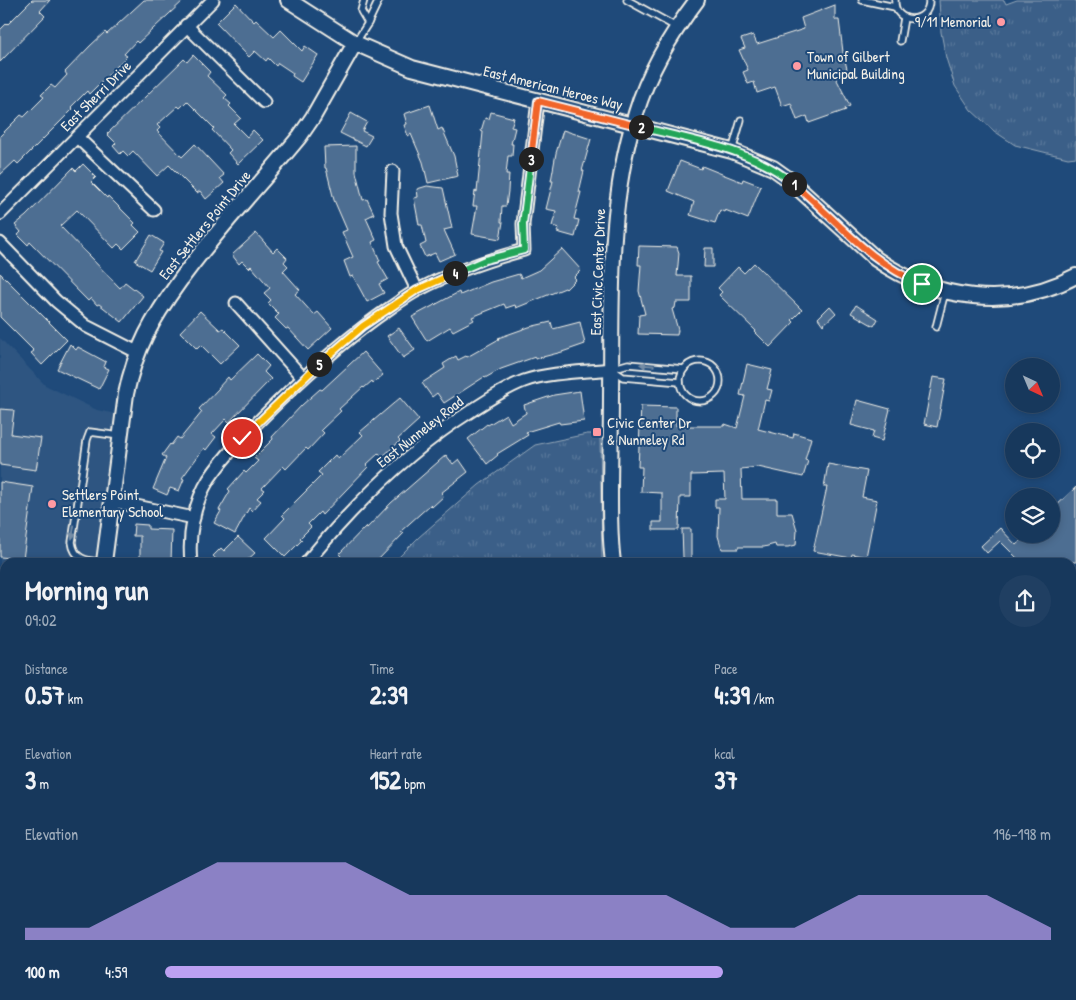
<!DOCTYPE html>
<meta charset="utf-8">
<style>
body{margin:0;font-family:"Patrick Hand",sans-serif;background:#203f62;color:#f1f3f6;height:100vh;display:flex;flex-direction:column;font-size:19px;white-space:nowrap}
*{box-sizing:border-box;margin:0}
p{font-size:16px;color:#9eacbb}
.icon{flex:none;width:28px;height:28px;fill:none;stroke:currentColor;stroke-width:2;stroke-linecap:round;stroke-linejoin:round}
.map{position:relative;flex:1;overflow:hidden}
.drawer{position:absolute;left:0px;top:558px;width:1076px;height:442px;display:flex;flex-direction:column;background:#17385c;border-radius:15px 15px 0 0;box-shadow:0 2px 8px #0003,0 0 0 1px #365272}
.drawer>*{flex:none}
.needle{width:32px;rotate:136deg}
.fabs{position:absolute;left:1005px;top:358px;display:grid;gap:10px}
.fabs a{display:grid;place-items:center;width:55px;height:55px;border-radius:50%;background:#17385c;box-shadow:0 2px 8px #0003,0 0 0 1px #365272;font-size:25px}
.pin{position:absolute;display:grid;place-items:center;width:42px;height:42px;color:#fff;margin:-21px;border:2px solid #fff;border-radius:50%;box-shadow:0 1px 5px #0007}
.km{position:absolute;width:25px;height:25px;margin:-12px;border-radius:50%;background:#222;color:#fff;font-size:14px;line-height:25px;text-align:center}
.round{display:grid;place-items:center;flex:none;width:52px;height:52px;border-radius:26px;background:#203f62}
.summary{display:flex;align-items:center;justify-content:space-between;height:85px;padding:0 25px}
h1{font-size:28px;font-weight:700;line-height:38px}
.stats{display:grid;grid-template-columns:repeat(3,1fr);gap:8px;height:85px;padding:5px 25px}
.stats div{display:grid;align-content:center}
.stats b{font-size:25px;font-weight:700}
.stats small{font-size:14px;font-weight:400}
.stats p{font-size:14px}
.chart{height:140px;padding:10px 25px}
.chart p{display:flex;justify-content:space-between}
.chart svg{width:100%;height:90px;margin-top:5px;fill:#bca0f2;opacity:.7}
ul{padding:0 25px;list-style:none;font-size:16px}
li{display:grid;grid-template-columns:80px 60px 1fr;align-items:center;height:38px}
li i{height:12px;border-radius:6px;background:#bca0f2}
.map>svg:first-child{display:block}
.built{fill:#2d5581}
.park{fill:url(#park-tufts);stroke:#97a8b8}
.building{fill:#4d6e92;stroke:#f4f1e8}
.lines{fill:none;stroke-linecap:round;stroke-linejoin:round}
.service-casing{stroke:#f4f1e8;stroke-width:9}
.minor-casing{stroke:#f4f1e8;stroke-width:15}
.tertiary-casing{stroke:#f4f1e8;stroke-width:18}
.secondary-casing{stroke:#f4f1e8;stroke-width:20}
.service{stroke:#1f4a7a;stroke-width:5.5}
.minor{stroke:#1f4a7a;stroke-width:11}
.tertiary{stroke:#1f4a7a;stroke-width:14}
.secondary{stroke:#1f4a7a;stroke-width:16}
.oneway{fill:#748da6}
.split-1-casing{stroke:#fff;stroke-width:10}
.split-2-casing{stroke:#fff;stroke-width:10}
.split-3-casing{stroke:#fff;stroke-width:10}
.split-4-casing{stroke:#fff;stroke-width:10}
.split-5-casing{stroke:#fff;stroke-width:10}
.split-6-casing{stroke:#fff;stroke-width:10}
.split-1{stroke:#f0652b;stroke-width:6}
.split-2{stroke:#22a559;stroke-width:6}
.split-3{stroke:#f0652b;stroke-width:6}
.split-4{stroke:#22a559;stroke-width:6}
.split-5{stroke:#f5b400;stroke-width:6}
.split-6{stroke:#f5b400;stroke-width:6}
.poi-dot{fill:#ff9aa2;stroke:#1f4a7a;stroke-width:2}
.labels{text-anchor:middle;stroke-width:4;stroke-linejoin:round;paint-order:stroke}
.poi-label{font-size:15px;fill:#f4f1e8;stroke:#1f4a7a;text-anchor:start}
.street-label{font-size:15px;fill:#f4f1e8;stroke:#1f4a7a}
</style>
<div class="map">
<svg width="1076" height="1000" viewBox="0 0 1076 1000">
<defs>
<pattern id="park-tufts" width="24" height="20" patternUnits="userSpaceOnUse" patternTransform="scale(1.25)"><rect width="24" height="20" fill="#3a5f88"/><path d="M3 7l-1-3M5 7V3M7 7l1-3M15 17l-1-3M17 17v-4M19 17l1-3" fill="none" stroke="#577699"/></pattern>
</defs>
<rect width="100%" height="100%" fill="#1f4a7a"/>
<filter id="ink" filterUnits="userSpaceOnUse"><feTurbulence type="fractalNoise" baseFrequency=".02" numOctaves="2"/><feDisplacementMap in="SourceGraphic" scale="10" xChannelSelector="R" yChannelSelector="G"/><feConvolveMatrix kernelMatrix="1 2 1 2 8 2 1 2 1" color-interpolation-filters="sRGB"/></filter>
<g filter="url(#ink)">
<g class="built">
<path d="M 0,338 L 45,385 L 97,410 L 116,414 L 96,562 L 5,562 L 5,722 L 0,717 Z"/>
<path d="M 1071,753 L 1076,756 L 1076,863 L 1071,866 Z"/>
<path d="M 530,995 L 939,995 L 935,1000 L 532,1000 Z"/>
</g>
<g class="park">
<path d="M 939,0 L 1004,0 L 1006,4 L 1017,0 L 1076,0 L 1076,157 L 1068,158 L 1015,145 L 994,131 L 971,110 L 955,86 L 946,58 L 941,32 Z"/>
<path d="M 587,434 L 600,434 L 602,562 L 394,562 L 419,537 L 479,485 L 535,445 Z"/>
</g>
<g class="building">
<path d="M 32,0 L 50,0 L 40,11 L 45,16 L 0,62 L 0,30 L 7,23 L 8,24 Z"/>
<path d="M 144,0 L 184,0 L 138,43 L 136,41 L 124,54 L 127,56 L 89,94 L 87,91 L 71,107 L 73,109 L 18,164 L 15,161 L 0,175 L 0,136 L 21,115 L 24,117 L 44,97 L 41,95 L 51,85 L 55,88 L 67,75 L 65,72 L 90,46 L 105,32 L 107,34 Z"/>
<path d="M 236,3 L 254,22 L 256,20 L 274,37 L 281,30 L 302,51 L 305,46 L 318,55 L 301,82 L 292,76 L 293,73 L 278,63 L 276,66 L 268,58 L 266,61 L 255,51 L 249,57 L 216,23 Z"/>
<path d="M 835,5 L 835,20 L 839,20 L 843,52 L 847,69 L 834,74 L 850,106 L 845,108 L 846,110 L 809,123 L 807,116 L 797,120 L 791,103 L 782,106 L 775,87 L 757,93 L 754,82 L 748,84 L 743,72 L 748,70 L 739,50 L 745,48 L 741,39 L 753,35 L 757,44 L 804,29 L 801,18 Z"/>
<path d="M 193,55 L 210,72 L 207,76 L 227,95 L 224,98 L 231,104 L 229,106 L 241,118 L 234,124 L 247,137 L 253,130 L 263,140 L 238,164 L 228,153 L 231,150 L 212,130 L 214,128 L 187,101 L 180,108 L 178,106 L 157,125 L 160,128 L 157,131 L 182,157 L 195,144 L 224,175 L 220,178 L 224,183 L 206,199 L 200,191 L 197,193 L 169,165 L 157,176 L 133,151 L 128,156 L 123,151 L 120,154 L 113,146 L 116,143 L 107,134 L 184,59 L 187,62 Z"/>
<path d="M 430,105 L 438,130 L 442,128 L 454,156 L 458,176 L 428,183 L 423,162 L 411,134 L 408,136 L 404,125 L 407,124 L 404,114 Z"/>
<path d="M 491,112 L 514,118 L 511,127 L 515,128 L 511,144 L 513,144 L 512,156 L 508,156 L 506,174 L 509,174 L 508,191 L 506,206 L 502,206 L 501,222 L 503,222 L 500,239 L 472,234 L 477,206 L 473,206 L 475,191 L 477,192 L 483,132 L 481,131 L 485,118 L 489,119 Z"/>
<path d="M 351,113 L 367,122 L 362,131 L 372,136 L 366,146 L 340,133 Z"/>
<path d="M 563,130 L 591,139 L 582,171 L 584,171 L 579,192 L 581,192 L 574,219 L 579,220 L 575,237 L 557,232 L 559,228 L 552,226 L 556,211 L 546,209 L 553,181 L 551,181 L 556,153 Z"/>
<path d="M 356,146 L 356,172 L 363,200 L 367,199 L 374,214 L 366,218 L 376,240 L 372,242 L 380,261 L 378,262 L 388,279 L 379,284 L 384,293 L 367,302 L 353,276 L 350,277 L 344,261 L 353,257 L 342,232 L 347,230 L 334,200 L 326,168 L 325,168 L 324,147 Z"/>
<path d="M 680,161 L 701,169 L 702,166 L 742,182 L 743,179 L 761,186 L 748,219 L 725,210 L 724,212 L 720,210 L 715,223 L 690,215 L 694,202 L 668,191 Z"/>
<path d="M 83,164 L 96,177 L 91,182 L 107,198 L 108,196 L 135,223 L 133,225 L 140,232 L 123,249 L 118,244 L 114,248 L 77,210 L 60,226 L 120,288 L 125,282 L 143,296 L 122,322 L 99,304 L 97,305 L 91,298 L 88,301 L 30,242 L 28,245 L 18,235 L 21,232 L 15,225 L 26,216 L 73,168 L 76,171 Z"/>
<path d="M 427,186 L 443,188 L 452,228 L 444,230 L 455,254 L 439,261 L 435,253 L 425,257 L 420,246 L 426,243 L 422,225 L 419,225 L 414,198 L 418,197 L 417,189 Z"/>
<path d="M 256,233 L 273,252 L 277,248 L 287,258 L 284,262 L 288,266 L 283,271 L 300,290 L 295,294 L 314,315 L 318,312 L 332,328 L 308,350 L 288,328 L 286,329 L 275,318 L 279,314 L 268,303 L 271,300 L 264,293 L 270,288 L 251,266 L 249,268 L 242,261 L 239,264 L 232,255 Z"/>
<path d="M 151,235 L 164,243 L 159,251 L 161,252 L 150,270 L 135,261 Z"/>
<path d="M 639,246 L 677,247 L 679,253 L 677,276 L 691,276 L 691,302 L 676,302 L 675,308 L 672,309 L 678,330 L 677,335 L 638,334 L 639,315 L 645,314 L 639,291 L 641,265 L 638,265 Z"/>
<path d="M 705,248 L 713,248 L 713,267 L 704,267 Z"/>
<path d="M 562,249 L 581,270 L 574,277 L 576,279 L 566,289 L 565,288 L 516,308 L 515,305 L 506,308 L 504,304 L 472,317 L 474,320 L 453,331 L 450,327 L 427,341 L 412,317 L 459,292 L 460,295 L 491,282 L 519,274 L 521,278 L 539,270 Z"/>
<path d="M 754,263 L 802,310 L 792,320 L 794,322 L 770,347 L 755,332 L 756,331 L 719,295 L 722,292 L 718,288 L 738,267 L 744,273 Z"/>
<path d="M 0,273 L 67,340 L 42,365 L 31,353 L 34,351 L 0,317 Z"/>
<path d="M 856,305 L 878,319 L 874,326 L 851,313 Z"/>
<path d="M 830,306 L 836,313 L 823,325 L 818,318 Z"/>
<path d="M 200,311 L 220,330 L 223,328 L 240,345 L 220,364 L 201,345 L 197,349 L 180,332 Z"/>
<path d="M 551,322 L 553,329 L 580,322 L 585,344 L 562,352 L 535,359 L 535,357 L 501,369 L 485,378 L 484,377 L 444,403 L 437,393 L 432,397 L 422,383 L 445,368 L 443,364 L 456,356 L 458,360 L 466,356 L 467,357 L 499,339 L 498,338 L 529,327 Z"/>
<path d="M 399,328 L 415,350 L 403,358 L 387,336 Z"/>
<path d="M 70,344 L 76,350 L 78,347 L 106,362 L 104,367 L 109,369 L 99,389 L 57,369 Z"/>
<path d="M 363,352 L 383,375 L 373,383 L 372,381 L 364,388 L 363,387 L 339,409 L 341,411 L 321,430 L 324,433 L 308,450 L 306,448 L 286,469 L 283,466 L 262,488 L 265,490 L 257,498 L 261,501 L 252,511 L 249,508 L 235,534 L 214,523 L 221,511 L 219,510 L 230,491 L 228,489 L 244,471 L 246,473 L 258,461 L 254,458 L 273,439 L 272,437 L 302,405 L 320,389 L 322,390 Z"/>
<path d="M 257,354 L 269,366 L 264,372 L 271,379 L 229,422 L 226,419 L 212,434 L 216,437 L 206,450 L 204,448 L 182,478 L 184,479 L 179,491 L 170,488 L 167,495 L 153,489 L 166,458 L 162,455 L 170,444 L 171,445 L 177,437 L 180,439 L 202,412 L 199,409 L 219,388 L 218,388 L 228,377 L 230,380 Z"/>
<path d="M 747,364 L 772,370 L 767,389 L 772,390 L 769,401 L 765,400 L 758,429 L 793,438 L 794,433 L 811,438 L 805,460 L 808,461 L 803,477 L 758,467 L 741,469 L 742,499 L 777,499 L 777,513 L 792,513 L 797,530 L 796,545 L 788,547 L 776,547 L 775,544 L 764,547 L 738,547 L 738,549 L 722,549 L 718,536 L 719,507 L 715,507 L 715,499 L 725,499 L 724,474 L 691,475 L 691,497 L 680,497 L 679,530 L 653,530 L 653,522 L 662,522 L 662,493 L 641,492 L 642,467 L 638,467 L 641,406 L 676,407 L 676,426 L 724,426 L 725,424 L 737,428 L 745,396 L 740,395 Z"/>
<path d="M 933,377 L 946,379 L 937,427 L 924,424 Z"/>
<path d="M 580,391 L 584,421 L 560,424 L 559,422 L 526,432 L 528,435 L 497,454 L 498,455 L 487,464 L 468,439 L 487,424 L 488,425 L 506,414 L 511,423 L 526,413 L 524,405 L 554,395 Z"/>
<path d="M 400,398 L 419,420 L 398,439 L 400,441 L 382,457 L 379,453 L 366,465 L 368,467 L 322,515 L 320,512 L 308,524 L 311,527 L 300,538 L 302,540 L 285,557 L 266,538 L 285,518 L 282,515 L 322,475 L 318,472 L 335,455 L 338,459 L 363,435 L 360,432 Z"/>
<path d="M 857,400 L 890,409 L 882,441 L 872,438 L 874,431 L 851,425 Z"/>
<path d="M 0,409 L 14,410 L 11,434 L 41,438 L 36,470 L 0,465 Z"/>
<path d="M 446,455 L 453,464 L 459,459 L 468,472 L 441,493 L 444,496 L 432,507 L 430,505 L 401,531 L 404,533 L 376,562 L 335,562 L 341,556 L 339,554 L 366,526 L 367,528 L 391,503 Z"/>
<path d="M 828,464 L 867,471 L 862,497 L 877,500 L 866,557 L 852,554 L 851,558 L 813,551 L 827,487 L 824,487 Z"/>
<path d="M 0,482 L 33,487 L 23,559 L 0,557 Z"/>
<path d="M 1076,487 L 1076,562 L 1021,562 L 1000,541 L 987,553 L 981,546 L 1000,528 L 1016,545 L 1028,534 L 1051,534 L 1051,511 Z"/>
<path d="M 134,524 L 148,525 L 148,529 L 172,530 L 171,562 L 140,562 L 140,536 L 133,536 Z"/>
<path d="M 682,529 L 691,529 L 691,557 L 693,562 L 684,562 L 683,557 Z"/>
<path d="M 238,537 L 255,553 L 245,562 L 219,562 L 213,556 L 221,548 L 224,551 Z"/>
</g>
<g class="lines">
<defs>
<g id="service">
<path d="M 364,0 L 361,11 L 368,23"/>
<path d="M 627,0 L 678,28"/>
<path d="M 862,0 L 895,7"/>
<path d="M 895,0 C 893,25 930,25 929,0"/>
<path d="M 900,41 L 904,18"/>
<path d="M 356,42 L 368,23 L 379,0"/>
<path d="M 732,151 L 741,120"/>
<path d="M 936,327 L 945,292"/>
<circle cx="700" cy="381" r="20"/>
<path d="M 611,369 L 628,364 L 684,369"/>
<path d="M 613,370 L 623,377 L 680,382"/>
<path d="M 101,562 C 86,561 74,559 72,542 L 87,440 L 90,432 L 120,436"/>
<path d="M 899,995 L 905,1000"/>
<path d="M 921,995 L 925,1000"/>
</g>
<g id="minor">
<path d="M 186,25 L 264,102"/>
<path d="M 77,137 L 154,210"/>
<path d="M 393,171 L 391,213 L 396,246 L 417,290"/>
<path d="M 0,214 L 213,0"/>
<path d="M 0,243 L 56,301 L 86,326 L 137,352"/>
<path d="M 236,303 L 303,378"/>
<path d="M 112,501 L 194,518"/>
<path d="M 191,562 C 188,535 194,503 209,479 C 228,451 253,427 277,403 C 312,369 349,336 390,308 C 399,302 408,295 418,290 C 452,272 487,260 524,250 L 523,224 L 538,101"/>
<path d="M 307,562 C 354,505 408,451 471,411 C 488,400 505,388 524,381 C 550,372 584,372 611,369"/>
<path d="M 145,1000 L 150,995"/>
<path d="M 342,1000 L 348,995"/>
</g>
<g id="tertiary">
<path d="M 288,0 L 355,43 L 412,68 L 732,151 L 773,168 L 787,178 L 876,259 C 935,300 1010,311 1076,276"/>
<path d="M 104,562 L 126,394 C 135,349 153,318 179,282 C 216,230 260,185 300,136 L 313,117 L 355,43"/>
<path d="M 613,562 C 610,541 610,520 610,498 C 610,464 611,430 611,396 C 612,301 607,205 636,113 C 648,73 672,33 697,0"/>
<path d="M 1071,741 L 1076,743"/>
<path d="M 0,983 L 5,973"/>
</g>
<g id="secondary">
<path d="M 1071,889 L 1076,884"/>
<path d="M 1071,924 L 1076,919"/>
<path d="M 959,1000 L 964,995"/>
<path d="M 994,1000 L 999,995"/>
</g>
</defs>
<use href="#service" class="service-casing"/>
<use href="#minor" class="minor-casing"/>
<use href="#tertiary" class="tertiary-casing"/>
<use href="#secondary" class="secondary-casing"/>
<use href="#service" class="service"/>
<use href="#minor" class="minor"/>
<use href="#tertiary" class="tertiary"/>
<use href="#secondary" class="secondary"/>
</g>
<defs><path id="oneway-solid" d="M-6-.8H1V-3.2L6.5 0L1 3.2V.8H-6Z" transform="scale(1.25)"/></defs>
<g class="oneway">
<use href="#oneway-solid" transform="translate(647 365) rotate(-175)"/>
<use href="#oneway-solid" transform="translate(73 532) rotate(99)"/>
</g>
</g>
<g class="lines" filter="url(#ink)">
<defs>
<path id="split-1" d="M 794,184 C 836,219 869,263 922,284"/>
<path id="split-2" d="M 641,127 C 692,141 752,148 794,184"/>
<path id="split-3" d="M 531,159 L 538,101 L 641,127"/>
<path id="split-4" d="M 455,273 L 485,260 L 524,250 L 523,224 L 531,159"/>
<path id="split-5" d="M 319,364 L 363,326 L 417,290 L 455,273"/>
<path id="split-6" d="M 242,438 L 319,364"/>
</defs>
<use href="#split-1" class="split-1-casing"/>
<use href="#split-2" class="split-2-casing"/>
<use href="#split-3" class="split-3-casing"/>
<use href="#split-4" class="split-4-casing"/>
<use href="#split-5" class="split-5-casing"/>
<use href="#split-6" class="split-6-casing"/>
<use href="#split-1" class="split-1"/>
<use href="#split-2" class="split-2"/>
<use href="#split-3" class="split-3"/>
<use href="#split-4" class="split-4"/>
<use href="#split-5" class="split-5"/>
<use href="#split-6" class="split-6"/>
</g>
<g class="poi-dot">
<circle cx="1001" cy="22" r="5"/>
<circle cx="797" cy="66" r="5"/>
<rect x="592" y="427" width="10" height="10" rx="2.5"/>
<circle cx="52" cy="504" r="5"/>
</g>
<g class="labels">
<g class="poi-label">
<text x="991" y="27" text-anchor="end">9/11 Memorial</text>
<text x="807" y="62">Town of Gilbert<tspan x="807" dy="17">Municipal Building</tspan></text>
<text x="607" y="428">Civic Center Dr<tspan x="607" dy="17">&amp; Nunneley Rd</tspan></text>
<text x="62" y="500">Settlers Point<tspan x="62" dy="17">Elementary School</tspan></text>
</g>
<g class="street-label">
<text transform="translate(553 88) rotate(14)" y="5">East American Heroes Way</text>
<text transform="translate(96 96) rotate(-45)" y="5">East Sherri Drive</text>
<text transform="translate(205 225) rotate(-51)" y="5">East Settlers Point Drive</text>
<text transform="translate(598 272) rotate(-88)" y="5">East Civic Center Drive</text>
<text transform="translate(420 432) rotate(-38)" y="5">East Nunneley Road</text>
</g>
</g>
</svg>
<div class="fabs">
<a><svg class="needle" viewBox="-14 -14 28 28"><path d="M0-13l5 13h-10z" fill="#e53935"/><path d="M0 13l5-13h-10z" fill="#9eacbb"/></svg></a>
<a><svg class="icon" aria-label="locate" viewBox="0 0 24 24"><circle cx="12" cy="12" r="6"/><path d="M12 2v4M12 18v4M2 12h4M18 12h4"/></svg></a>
<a><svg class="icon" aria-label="layers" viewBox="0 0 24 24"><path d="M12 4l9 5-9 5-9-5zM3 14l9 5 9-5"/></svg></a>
</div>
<div class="pin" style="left:922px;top:284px;background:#1e9e55"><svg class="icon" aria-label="arrive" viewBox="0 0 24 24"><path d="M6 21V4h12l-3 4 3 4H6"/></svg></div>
<div class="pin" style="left:242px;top:438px;background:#d93025"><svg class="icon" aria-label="check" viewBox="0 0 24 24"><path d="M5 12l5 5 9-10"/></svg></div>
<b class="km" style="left:794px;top:184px">1</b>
<b class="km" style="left:641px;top:127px">2</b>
<b class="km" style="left:531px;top:159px">3</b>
<b class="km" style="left:455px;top:273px">4</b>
<b class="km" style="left:319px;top:364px">5</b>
<section class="drawer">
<div class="summary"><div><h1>Morning run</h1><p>09:02</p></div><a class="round"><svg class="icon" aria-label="share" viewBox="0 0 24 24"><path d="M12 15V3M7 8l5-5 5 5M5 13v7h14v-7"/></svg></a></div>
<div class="stats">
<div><p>Distance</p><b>0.57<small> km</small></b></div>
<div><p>Time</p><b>2:39</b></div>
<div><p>Pace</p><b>4:39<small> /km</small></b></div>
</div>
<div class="stats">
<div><p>Elevation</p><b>3<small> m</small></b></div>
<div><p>Heart rate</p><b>152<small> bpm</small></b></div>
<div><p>kcal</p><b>37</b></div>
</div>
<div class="chart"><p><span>Elevation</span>196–198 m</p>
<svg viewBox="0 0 160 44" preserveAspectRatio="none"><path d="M0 44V38L10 38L20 22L30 6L40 6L50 6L60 22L70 22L80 22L90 22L100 22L110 38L120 38L130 22L140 22L150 22L160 38V44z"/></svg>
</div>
<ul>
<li><b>100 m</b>4:59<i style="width:63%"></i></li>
</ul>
</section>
</div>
